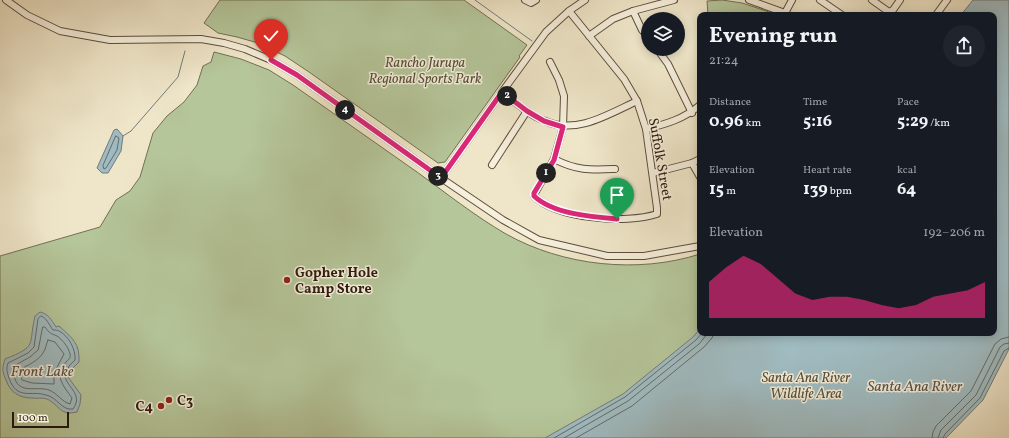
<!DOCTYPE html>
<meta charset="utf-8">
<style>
body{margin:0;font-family:Vollkorn,serif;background:#20242c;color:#f1f3f6;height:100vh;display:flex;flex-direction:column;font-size:15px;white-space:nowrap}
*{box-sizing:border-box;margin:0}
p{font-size:13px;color:#9ea1a6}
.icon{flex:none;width:22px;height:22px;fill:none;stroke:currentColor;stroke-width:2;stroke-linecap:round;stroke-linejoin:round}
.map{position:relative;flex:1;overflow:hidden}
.sheet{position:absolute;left:697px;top:12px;width:300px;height:324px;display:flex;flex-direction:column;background:#171b24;border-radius:8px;box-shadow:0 2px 10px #0003}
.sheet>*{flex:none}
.buttons{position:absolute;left:641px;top:12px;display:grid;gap:8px}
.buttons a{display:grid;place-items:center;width:44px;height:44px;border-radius:50%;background:#171b24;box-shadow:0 2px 10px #0003;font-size:20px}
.scale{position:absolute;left:12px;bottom:10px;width:57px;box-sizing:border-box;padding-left:4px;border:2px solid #2d1a0d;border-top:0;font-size:11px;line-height:14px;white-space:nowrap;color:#2d1a0d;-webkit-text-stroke:3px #f5efdc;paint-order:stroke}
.pin{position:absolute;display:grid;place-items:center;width:34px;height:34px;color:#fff;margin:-41px -17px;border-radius:50% 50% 50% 0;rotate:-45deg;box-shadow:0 0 4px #0007}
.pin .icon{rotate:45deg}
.km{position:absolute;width:20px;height:20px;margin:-10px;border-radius:50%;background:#222;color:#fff;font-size:11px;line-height:20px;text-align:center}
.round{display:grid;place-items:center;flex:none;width:42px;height:42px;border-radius:21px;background:#20242c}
.overview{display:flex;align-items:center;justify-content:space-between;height:68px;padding:0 12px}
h1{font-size:22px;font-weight:700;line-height:30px}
.metrics{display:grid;grid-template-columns:repeat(3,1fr);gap:6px;height:68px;padding:4px 12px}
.metrics div{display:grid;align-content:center}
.metrics b{font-size:17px;font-weight:700}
.metrics small{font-size:11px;font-weight:400}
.metrics p{font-size:11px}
.chart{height:112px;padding:8px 12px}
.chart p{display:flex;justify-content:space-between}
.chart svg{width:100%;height:72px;margin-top:4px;fill:#db2777;opacity:.7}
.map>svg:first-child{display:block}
.green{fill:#b5c69a;stroke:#717054}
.water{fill:#a0bcc2;stroke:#727b7a}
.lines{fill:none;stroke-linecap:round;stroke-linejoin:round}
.shore{stroke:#666b68;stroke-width:1}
.stream{stroke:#727b7a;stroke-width:1}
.minor-casing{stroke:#5e4d3c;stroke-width:8}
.minor{stroke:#f5efdc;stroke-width:6}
.route-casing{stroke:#fff;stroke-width:8}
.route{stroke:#db2777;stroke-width:5}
.poi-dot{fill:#8f2418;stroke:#f5efdc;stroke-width:1.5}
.labels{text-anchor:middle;stroke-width:3;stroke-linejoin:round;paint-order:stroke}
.park-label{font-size:14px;font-style:italic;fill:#564e37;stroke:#f5efdc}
.street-label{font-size:14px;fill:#2d1a0d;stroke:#f5efdc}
.poi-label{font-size:14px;font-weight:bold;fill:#2d1a0d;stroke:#f5efdc;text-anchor:start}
.water-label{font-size:15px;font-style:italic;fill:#55534c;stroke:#f5efdc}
</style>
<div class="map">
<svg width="1009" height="438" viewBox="0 0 1009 438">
<rect width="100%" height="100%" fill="#efe6c9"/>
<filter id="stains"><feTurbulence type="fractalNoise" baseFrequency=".005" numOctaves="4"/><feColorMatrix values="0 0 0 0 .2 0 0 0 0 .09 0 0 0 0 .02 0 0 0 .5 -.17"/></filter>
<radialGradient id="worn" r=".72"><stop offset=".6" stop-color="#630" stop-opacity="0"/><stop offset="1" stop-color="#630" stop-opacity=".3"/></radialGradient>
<g class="green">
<path d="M 220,0 L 464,0 L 527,45 L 519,56 L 520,57 L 445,162 L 438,163 L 309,72 L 285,56 L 258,43 L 237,37 L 218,33 L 204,23 Z"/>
<path d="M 722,0 L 742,3 L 778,15 L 708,15 L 707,1 Z"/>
<path d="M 214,52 L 241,59 L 269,70 L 293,85 C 334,114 376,143 417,172 C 446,193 475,216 506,234 C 563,266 638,274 700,254 L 700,333 L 913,438 L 0,438 L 0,256 L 100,227 L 116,200 L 130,191 L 140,177 L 153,133 L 167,116 L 184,102 L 197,85 L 203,66 L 211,62 Z"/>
</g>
<g class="water">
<path d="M 973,0 L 1009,0 L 1009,349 L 983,400 L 946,438 L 545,438 L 623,394 L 693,337 L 700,329 L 700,333 L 994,333 L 994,15 L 961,15 Z"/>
<path d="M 117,129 L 123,136 L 121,151 L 108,173 L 102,173 L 97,168 L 114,130 Z"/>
<path d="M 40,312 C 48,314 51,319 56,327 L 59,326 C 72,338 80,343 79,362 L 73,368 L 68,377 L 81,395 L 80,404 L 77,412 C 59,416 61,406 47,399 C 42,397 37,399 32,398 C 19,398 10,392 6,380 C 2,371 2,369 5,359 C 38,346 28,346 35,316 Z"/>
</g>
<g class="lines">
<g class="shore">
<path d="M 116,136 L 119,138 L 117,150 L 106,168 L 104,169 L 103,166 Z"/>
<path d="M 41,316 C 47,318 49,325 53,330 C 55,330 57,330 59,331 C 69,336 76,350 75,360 L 69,366 L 65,377 C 69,389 83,395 73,409 C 62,411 57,397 46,395 C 31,390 17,401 9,378 C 7,372 6,369 8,363 L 28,353 L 34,347 L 38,319 Z"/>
<path d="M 43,327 L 45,327 C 50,334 50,333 57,336 C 62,339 69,348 70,354 C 71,358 69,359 66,362 C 54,377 63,385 72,398 L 70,404 C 62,402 57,393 49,390 C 37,386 20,394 15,379 C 13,375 11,371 12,367 L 30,357 L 38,350 Z"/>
<path d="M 48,340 L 55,342 L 64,354 L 54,373 L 54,384 L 32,383 L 22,380 L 19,370 C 28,365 38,361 43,353 C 46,349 46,344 48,340 Z"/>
<path d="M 554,438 L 625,397 L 696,340 L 702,333"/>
<path d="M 564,438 L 628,401 L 699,344 L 708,333"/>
<path d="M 576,438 L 632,406 L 704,347 L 712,338 L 714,333"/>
<path d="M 932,438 L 933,432 L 936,426 L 971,391 L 995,344 L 1001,339 L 1009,337"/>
<path d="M 938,438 L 941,430 L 976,395 L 1000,347 L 1004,344 L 1009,343"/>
<path d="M 943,438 L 945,434 L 980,398 L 1004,351 L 1009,348"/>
</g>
<g class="stream">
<path d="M 475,0 L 532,41"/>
<path d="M 123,136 L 131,131 L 178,77 L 185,51"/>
</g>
<defs>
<g id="minor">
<path d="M 6,0 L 27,15 L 60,31 L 110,40 L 201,39 L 224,43 L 245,49 L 271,60 L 297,75 L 441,178 L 503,220 L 539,240 L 607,256 L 644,256 L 700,246"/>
<path d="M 525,0 L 531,3 L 536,0"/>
<path d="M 749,0 L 785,13 L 788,15"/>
<path d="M 820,0 L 842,15"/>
<path d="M 872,0 L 889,12 L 893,10 L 900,0"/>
<path d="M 633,11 L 642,30 L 648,37"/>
<path d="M 785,13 L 792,0"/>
<path d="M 936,15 L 947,0"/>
<path d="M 589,36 L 613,19 L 633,11 L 674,0"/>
<path d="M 657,49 L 668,64 L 692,113"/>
<path d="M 550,62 L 559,80 L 564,96 L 563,127 L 554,159 L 535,193 L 534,196 C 558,219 626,224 657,214 L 657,208 L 646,129 L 637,101 L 624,79 L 569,11"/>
<path d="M 502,92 C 515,102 529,115 545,121 C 576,135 609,114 637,101"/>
<path d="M 646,129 C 666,124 684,119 700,105"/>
<path d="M 554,159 C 577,171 591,170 615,169"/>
<path d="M 692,163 L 700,177"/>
<path d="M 492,165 L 527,111"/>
<path d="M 653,173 L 692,163 L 700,159"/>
<path d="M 441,178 L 502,92 L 546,32 L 569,11 L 585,0"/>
</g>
</defs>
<use href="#minor" class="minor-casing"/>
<use href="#minor" class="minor"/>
</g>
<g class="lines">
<defs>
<path id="route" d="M 271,60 L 297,75 L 441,178 L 502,92 L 527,111 L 544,121 L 563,127 L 554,160 L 534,193 L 534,196 C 553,214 592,217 617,219"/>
</defs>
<use href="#route" class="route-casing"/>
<use href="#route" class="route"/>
</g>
<g class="poi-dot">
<circle cx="287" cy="280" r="4"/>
<circle cx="169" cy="400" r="4"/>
<circle cx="161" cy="406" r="4"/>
</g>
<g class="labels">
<g class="park-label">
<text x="425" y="67">Rancho Jurupa<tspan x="425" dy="16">Regional Sports Park</tspan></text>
<text x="806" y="382">Santa Ana River<tspan x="806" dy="16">Wildlife Area</tspan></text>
</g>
<g class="street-label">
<text transform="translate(661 159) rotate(80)" y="5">Suffolk Street</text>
</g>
<g class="poi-label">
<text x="295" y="277">Gopher Hole<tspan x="295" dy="16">Camp Store</tspan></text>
<text x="177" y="405">C3</text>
<text x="153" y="411" text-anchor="end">C4</text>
</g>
<g class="water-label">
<text x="42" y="376">Front Lake</text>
<text x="915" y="391">Santa Ana River</text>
</g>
</g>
<rect width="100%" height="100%" filter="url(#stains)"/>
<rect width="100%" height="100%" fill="url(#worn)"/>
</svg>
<div class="buttons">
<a><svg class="icon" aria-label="layers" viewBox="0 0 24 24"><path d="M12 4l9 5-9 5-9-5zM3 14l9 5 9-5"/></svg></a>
</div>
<div class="scale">100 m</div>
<div class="pin" style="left:617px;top:219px;background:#1e9e55"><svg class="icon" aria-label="arrive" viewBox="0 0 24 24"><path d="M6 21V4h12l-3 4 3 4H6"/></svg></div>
<div class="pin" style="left:271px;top:60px;background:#d93025"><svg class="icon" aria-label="check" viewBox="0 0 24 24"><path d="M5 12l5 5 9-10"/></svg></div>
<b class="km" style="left:546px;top:173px">1</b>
<b class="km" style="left:507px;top:96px">2</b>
<b class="km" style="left:438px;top:176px">3</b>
<b class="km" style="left:345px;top:110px">4</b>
<section class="sheet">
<div class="overview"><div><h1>Evening run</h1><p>21:24</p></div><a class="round"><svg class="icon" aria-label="share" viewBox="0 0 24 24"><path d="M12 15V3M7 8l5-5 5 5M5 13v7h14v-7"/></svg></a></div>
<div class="metrics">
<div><p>Distance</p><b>0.96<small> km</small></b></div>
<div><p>Time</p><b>5:16</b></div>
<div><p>Pace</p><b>5:29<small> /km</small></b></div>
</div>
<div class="metrics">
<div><p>Elevation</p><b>15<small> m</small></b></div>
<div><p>Heart rate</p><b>139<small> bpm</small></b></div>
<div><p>kcal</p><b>64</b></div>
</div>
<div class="chart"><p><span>Elevation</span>192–206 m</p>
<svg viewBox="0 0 160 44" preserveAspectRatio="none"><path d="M0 44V22L10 13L20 6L30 11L40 20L50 29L60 33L70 31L80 31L90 33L100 36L110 38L120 36L130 31L140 29L150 27L160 22V44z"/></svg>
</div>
</section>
</div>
